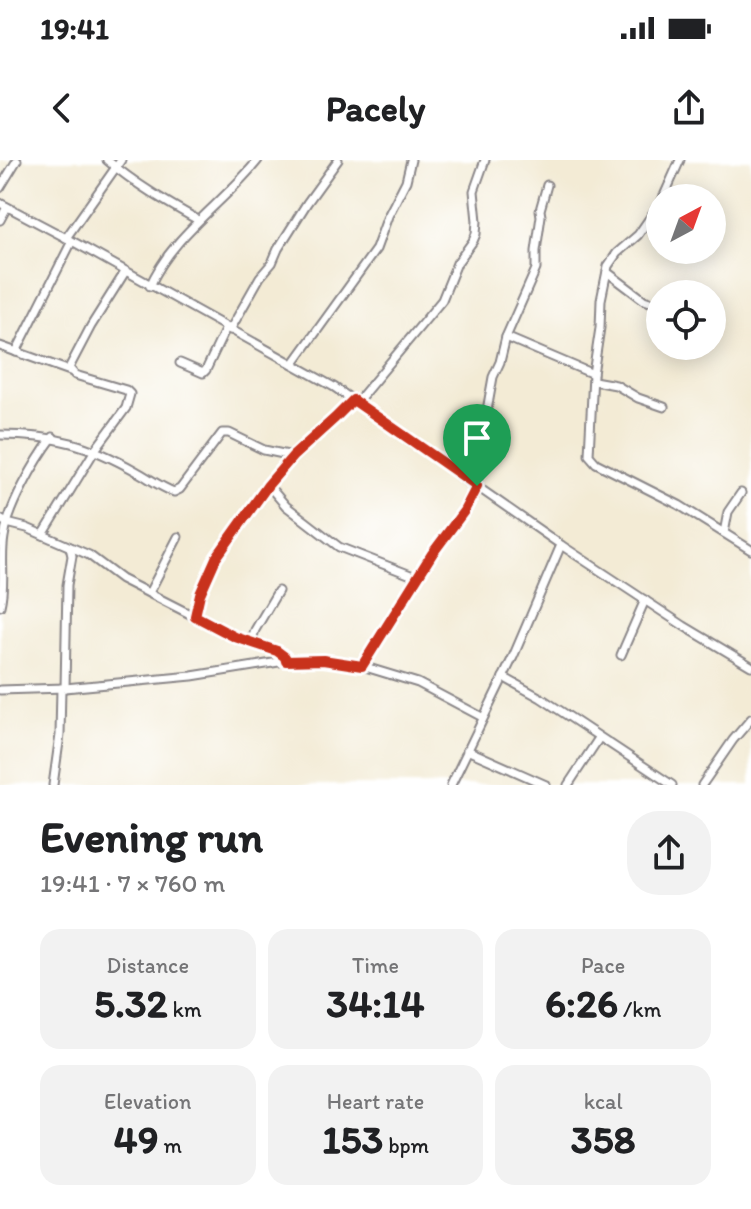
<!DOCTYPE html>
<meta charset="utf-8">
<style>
body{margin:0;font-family:Itim,sans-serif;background:#f2f2f2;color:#202124;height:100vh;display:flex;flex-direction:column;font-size:30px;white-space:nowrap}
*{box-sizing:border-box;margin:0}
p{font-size:26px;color:#757577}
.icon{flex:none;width:44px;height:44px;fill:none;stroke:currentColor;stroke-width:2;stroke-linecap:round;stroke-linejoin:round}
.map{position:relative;height:625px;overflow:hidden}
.panel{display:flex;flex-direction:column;background:#fff;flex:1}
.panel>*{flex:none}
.needle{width:52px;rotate:41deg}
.controls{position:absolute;left:646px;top:24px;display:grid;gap:16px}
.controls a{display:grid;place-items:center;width:80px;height:80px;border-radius:50%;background:#fff;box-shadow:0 4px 20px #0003;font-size:40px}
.pin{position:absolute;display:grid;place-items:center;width:68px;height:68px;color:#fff;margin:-82px -34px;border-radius:50% 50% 50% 0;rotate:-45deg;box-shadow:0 0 8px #0007}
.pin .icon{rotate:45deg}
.round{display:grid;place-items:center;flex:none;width:84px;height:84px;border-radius:32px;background:#f2f2f2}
.headline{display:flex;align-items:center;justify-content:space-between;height:136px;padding:0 40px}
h1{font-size:44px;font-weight:700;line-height:60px}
.figures{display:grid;grid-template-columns:repeat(3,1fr);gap:12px;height:136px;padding:8px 40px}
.figures div{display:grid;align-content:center;border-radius:20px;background:#f2f2f2;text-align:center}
.figures b{font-size:40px;font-weight:700}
.figures small{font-size:22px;font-weight:400}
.figures p{font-size:22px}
.status{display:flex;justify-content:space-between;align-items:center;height:56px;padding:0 40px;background:#fff;direction:ltr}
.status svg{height:22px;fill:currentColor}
header{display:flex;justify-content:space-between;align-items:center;height:104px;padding:0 40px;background:#fff;font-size:36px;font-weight:700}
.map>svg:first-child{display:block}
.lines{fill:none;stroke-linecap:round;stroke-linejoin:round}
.street-casing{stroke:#8a8688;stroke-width:11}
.street{stroke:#fff;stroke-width:7}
.route-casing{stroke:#fff;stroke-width:16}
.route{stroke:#c8321e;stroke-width:10}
</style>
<div class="status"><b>19:41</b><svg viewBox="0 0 49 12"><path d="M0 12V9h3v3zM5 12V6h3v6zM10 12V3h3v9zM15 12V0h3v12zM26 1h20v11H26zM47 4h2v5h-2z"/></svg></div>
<header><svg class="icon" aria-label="back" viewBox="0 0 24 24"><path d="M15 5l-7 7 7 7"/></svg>Pacely<svg class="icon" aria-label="share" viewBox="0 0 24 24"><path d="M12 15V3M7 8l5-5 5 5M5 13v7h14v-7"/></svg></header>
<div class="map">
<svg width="751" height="625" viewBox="0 0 751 625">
<rect width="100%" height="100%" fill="#fff"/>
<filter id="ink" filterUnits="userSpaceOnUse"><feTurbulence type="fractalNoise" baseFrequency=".0125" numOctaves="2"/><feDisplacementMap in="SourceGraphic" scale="16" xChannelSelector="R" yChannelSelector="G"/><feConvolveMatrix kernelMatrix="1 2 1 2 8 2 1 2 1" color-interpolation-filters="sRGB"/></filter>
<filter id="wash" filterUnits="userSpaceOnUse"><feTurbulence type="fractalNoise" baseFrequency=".006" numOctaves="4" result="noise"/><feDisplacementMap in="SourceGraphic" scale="32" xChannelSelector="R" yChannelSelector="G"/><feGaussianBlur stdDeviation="1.8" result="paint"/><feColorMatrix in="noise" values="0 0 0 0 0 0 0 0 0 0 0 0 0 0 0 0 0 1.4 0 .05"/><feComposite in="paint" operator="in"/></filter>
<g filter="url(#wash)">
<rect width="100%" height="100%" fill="#f3ebd5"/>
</g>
<g filter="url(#ink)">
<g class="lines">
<defs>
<g id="street">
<path d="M 107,0 C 135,24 166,42 198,60"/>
<path d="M 0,28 L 17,0"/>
<path d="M 663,38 L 680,0"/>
<path d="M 0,43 L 72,81 L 334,227 L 561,385 L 513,497 L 451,625"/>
<path d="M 660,43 L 638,75 L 617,93 L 608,106 L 601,140 L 600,168 L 593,214 L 589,295 L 596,303 L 679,345 L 751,390"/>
<path d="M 0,60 L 7,47"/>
<path d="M 66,78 L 121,0"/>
<path d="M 607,112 L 644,140 L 653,143 L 660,141"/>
<path d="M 150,126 C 173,74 224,43 258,0"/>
<path d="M 230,170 L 260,117 L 272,103 L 278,89 L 307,43 L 338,0"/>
<path d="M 506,177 L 593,214"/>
<path d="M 0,186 L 70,211"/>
<path d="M 16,192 L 72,81"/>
<path d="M 180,203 L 203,213 L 206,210 L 226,168"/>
<path d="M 293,204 L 376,89 L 388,56 L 406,21 L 411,0"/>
<path d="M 594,221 L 616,225 L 638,238 L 664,247"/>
<path d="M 357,242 L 442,140 L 457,103 L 473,81 L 476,74 L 477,61 L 474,31 L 485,0"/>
<path d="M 0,275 C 55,275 88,284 136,311 C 149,318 160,327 174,332 L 180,329 L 222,273 L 229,273 L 264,290 L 293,296"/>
<path d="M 268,325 L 286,346 L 339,387 L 416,417"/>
<path d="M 0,359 L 7,363 L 27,368 L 89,395 L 121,419 L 235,477 L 277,491 L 285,497 L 286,501"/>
<path d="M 724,373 L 728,352 L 741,333"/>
<path d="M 43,375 L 95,290 L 126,248 L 130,234 L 126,230 L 75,215 L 69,208 L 91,166 L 125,112"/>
<path d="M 561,385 L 684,466 L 751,506"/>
<path d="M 149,433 L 178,377"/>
<path d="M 0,446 C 6,423 0,400 4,377 C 8,348 35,301 53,277"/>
<path d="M 195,456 L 200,434 L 216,398 L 268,325 L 293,296 L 335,258 L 353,240"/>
<path d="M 251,483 L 255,470 L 278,431"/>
<path d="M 621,495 L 645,440"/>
<path d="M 362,506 L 432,394 L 464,351 L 474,335 L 483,293 L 485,279 L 484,267 L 493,217 L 500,202 L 506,177 L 536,109 L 536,91 L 541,56 L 540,50 L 547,25"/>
<path d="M 503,517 L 541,538 L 672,625"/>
<path d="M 65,528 L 67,425 L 72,396 L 70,387"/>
<path d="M 0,530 L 65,528 L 192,516 L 291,500 L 323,500 L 362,506 L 418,523 L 482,557"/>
<path d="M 467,590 L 546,625"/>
<path d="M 53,625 L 60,575 L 61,528"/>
<path d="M 568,625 L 599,578"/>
<path d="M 702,625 L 733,580 L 751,559"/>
</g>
</defs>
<use href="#street" class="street-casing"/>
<use href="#street" class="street"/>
</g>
</g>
<g class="lines" filter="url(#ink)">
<defs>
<path id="route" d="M 353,240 L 477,326 L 464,351 L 432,394 L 362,506 L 323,500 L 286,501 L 285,497 L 277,491 L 235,477 L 195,456 L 200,434 L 216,398 L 268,325 L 293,296 L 335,258 Z"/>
</defs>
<use href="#route" class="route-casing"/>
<use href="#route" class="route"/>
</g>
</svg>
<div class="controls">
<a><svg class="needle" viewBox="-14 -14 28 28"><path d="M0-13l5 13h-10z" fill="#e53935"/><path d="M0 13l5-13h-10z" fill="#757577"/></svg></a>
<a><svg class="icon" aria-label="locate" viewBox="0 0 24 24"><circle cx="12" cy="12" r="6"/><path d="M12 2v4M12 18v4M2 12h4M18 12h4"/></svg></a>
</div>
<div class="pin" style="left:477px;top:326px;background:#1e9e55"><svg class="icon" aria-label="arrive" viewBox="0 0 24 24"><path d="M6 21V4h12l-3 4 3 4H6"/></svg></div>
</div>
<section class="panel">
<div class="headline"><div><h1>Evening run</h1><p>19:41 · 7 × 760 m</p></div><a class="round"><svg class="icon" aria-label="share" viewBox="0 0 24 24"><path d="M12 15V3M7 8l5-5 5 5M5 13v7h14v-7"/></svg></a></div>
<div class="figures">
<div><p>Distance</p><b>5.32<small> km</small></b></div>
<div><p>Time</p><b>34:14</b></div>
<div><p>Pace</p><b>6:26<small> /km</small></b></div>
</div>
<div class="figures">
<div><p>Elevation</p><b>49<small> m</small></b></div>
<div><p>Heart rate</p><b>153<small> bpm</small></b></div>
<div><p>kcal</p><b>358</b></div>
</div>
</section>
